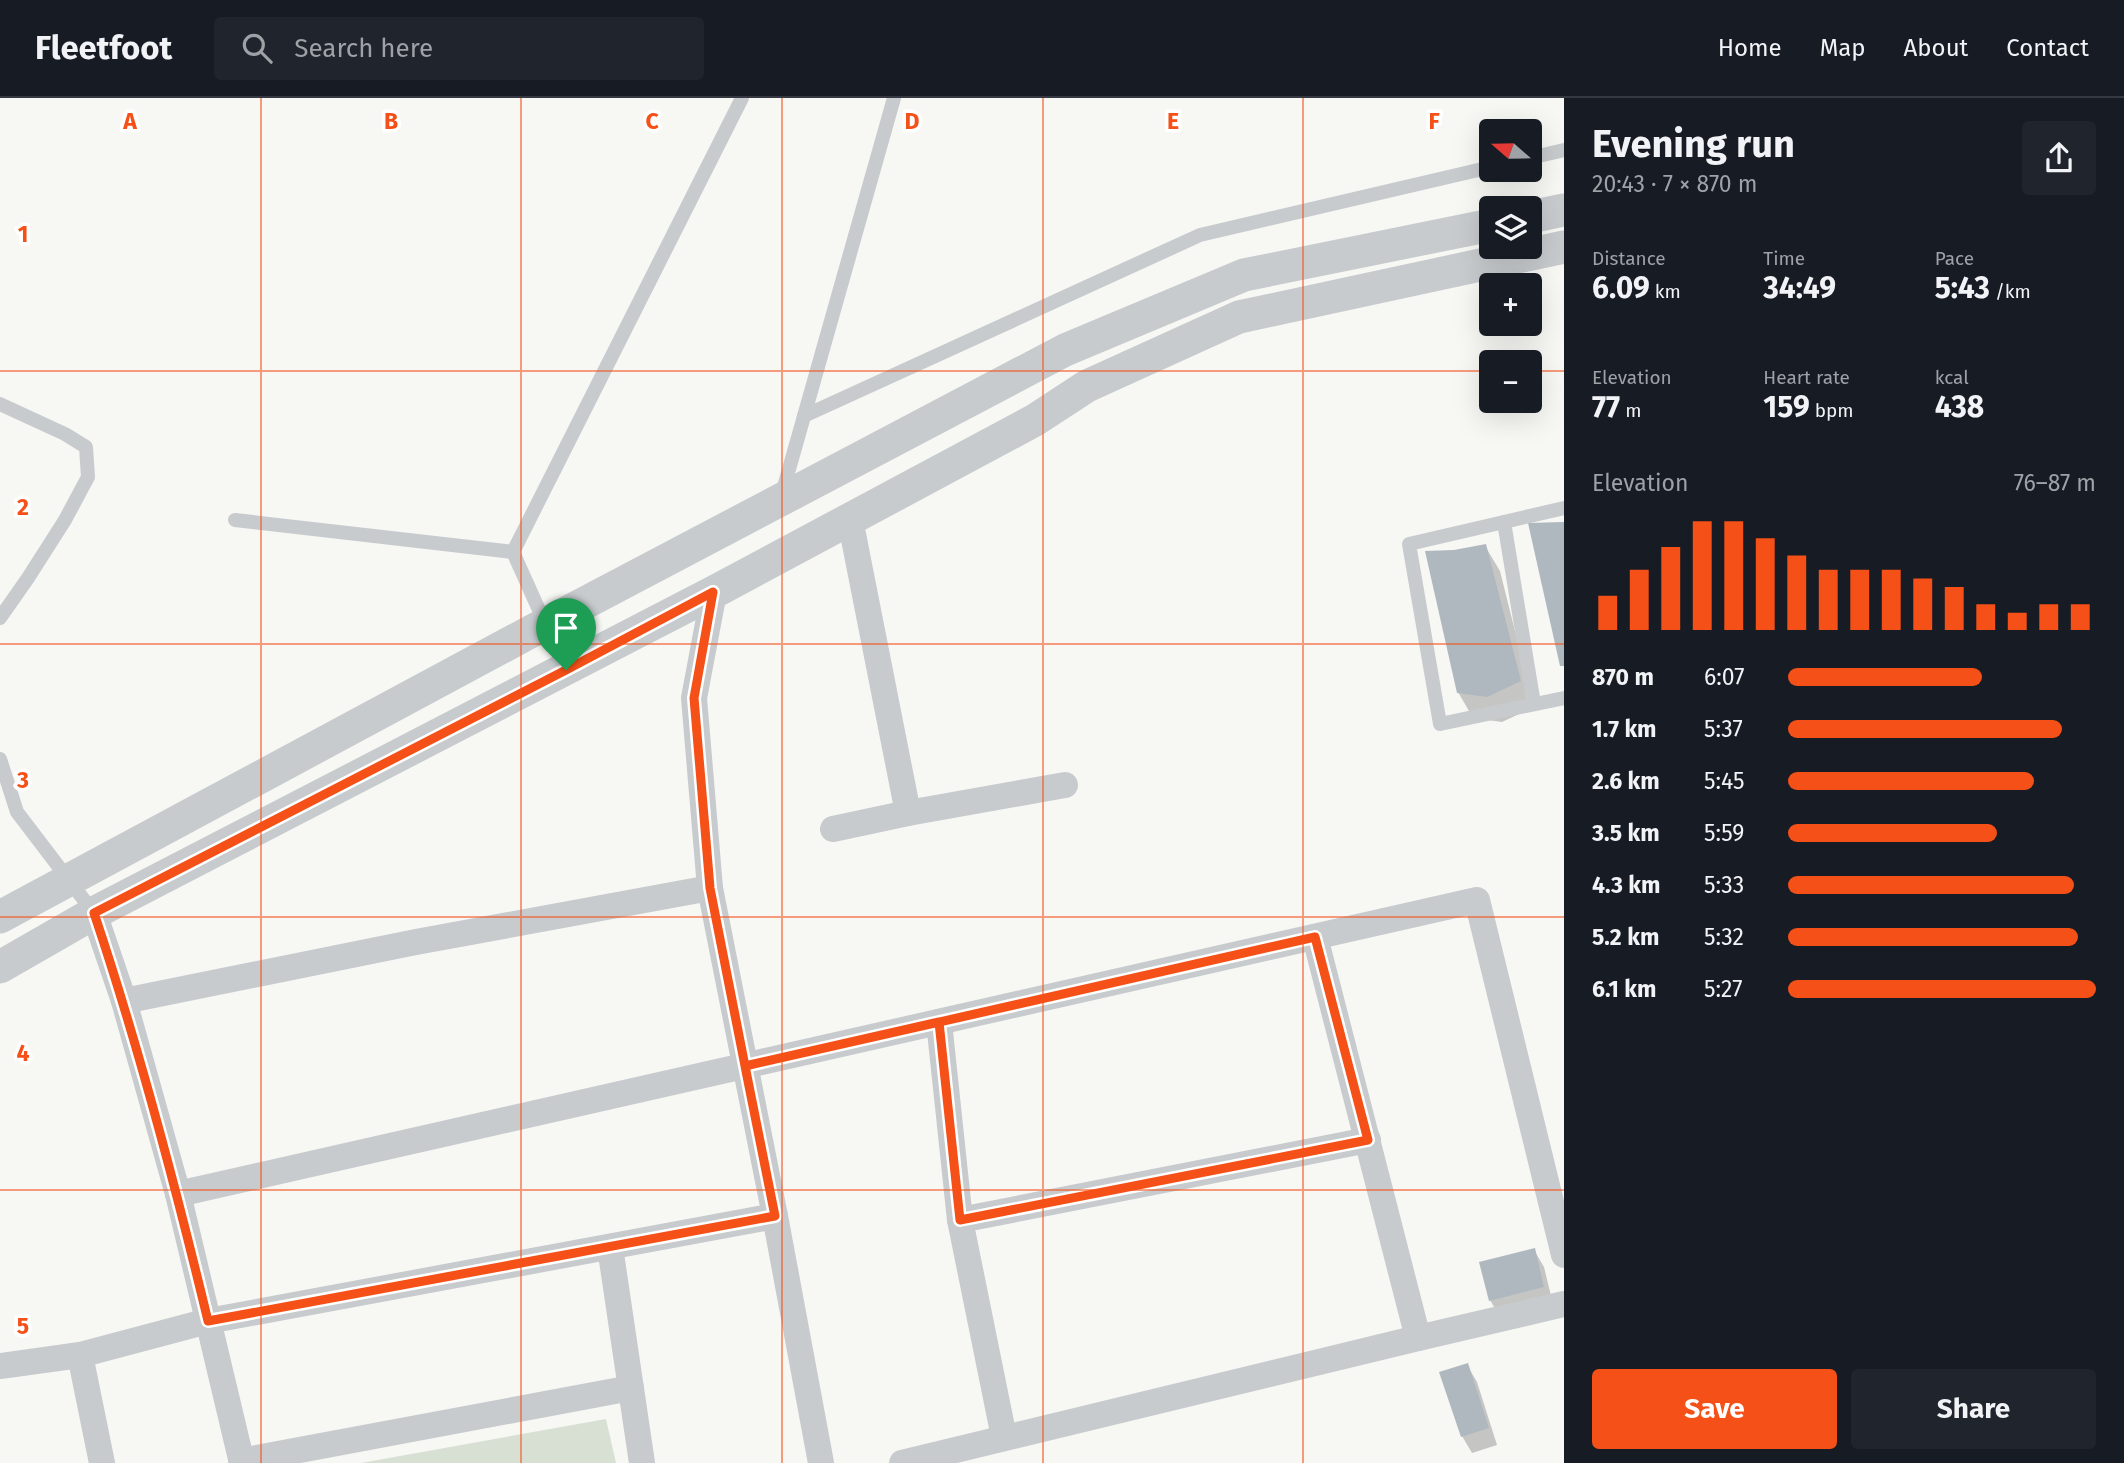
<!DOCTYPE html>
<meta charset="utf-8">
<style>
body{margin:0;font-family:"Fira Sans",sans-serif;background:#20242c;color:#f1f3f6;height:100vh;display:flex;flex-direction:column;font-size:26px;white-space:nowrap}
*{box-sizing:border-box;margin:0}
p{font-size:23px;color:#9ea1a6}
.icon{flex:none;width:38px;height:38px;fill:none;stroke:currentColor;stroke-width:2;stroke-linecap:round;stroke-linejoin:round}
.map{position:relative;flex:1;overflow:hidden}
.details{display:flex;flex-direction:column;background:#171b24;width:560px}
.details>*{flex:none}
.needle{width:46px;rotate:290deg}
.fabs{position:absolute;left:1479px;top:21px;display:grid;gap:14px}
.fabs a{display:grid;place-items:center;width:63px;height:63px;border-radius:7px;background:#171b24;box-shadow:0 7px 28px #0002;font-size:35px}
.pin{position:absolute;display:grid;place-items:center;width:60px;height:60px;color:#fff;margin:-72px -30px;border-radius:50% 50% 50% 0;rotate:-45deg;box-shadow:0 0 7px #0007}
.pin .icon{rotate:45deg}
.round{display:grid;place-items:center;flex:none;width:74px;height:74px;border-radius:7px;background:#20242c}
.headline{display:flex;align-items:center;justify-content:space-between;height:119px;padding:0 28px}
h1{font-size:38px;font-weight:700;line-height:52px}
.metrics{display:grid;grid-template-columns:repeat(3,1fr);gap:10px;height:119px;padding:7px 28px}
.metrics div{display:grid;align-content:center}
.metrics b{font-size:30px;font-weight:700}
.metrics small{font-size:19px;font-weight:400}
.metrics p{font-size:19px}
.chart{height:196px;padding:14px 28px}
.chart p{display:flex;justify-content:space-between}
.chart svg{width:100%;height:126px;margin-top:7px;stroke:#f45017;stroke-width:6}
.cta{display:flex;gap:14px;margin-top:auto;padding:14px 28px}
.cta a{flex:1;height:80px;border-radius:7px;background:#f45017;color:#fff;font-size:28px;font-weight:700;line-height:80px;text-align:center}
.cta a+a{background:#20242c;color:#f1f3f6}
ul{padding:0 28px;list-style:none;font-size:23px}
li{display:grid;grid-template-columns:112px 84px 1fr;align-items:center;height:52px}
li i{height:18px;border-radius:9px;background:#f45017}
header{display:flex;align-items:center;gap:42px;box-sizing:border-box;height:98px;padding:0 35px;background:#171b24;border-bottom:2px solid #363941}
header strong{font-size:33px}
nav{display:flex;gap:38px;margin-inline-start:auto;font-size:24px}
.search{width:490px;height:63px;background:#20242c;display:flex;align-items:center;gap:18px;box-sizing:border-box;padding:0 24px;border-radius:7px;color:#9ea1a6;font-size:26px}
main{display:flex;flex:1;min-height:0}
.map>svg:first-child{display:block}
.green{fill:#d8e0d4}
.shadow{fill:#0003}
.building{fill:#afb8be}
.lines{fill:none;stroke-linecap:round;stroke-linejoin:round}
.service{stroke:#c7cbce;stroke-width:14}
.minor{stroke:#c7cbce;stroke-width:26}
.tertiary{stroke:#c7cbce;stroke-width:33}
.route-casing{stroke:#fff;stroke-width:14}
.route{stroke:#f45017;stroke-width:9}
.grid{fill:none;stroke:#f45017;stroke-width:2;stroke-opacity:0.55}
.grid-label{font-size:23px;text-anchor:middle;font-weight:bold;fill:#f45017;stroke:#fff;stroke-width:7;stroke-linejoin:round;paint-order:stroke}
</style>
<header>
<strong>Fleetfoot</strong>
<div class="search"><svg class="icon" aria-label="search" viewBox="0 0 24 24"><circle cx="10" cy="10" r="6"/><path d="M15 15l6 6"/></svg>Search here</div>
<nav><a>Home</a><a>Map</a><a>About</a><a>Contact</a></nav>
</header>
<main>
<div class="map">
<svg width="1564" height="1365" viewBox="0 0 1564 1365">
<rect width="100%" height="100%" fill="#f7f7f4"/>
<path class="green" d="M 606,1321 L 616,1365 L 361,1365 Z"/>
<g class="shadow">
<path d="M 1485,448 L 1500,473 L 1534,609 L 1502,624 L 1473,620 L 1458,594 L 1455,454 Z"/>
<path d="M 1534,1152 L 1544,1169 L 1553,1206 L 1500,1219 L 1490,1202 Z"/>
<path d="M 1467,1267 L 1477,1284 L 1497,1347 L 1472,1355 L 1462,1338 Z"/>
</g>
<g class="building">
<path d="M 1564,424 L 1564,568 L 1560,568 L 1528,425 Z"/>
<path d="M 1486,446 L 1521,583 L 1487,599 L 1457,595 L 1425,453 L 1454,452 Z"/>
<path d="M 1535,1150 L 1544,1189 L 1489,1203 L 1479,1164 Z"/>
<path d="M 1468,1265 L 1489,1330 L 1461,1339 L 1439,1274 Z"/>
</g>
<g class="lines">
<g class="service">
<path d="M 1530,60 L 1564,52"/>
<path d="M 0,306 L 65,336 L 86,349 L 88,379 L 65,422 L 28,480 L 0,520"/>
<path d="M 804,318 L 1200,137 L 1491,69"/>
<path d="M 782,396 L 894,0"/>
<path d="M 1564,410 L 1409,446 L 1440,626 L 1564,600"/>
<path d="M 235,422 L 513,454"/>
<path d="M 1504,424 L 1534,606"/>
<path d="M 566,572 L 513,454 L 742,0"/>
<path d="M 0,661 L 17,714 L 94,815"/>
</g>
<g class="minor">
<path d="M 850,421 L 908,715"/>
<path d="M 833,731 L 908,715 L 1065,687"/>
<path d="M 710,790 L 694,600 L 714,494"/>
<path d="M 94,815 L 124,903 L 178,1096 L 1477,802 L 1564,1157"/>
<path d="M 939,924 L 960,1122"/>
<path d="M 178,1096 L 242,1365"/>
<path d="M 775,1118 L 821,1365"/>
<path d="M 610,1149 L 642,1365"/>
<path d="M 1418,1240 L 1564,1206"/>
<path d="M 0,1268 L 80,1257"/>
<path d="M 1004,1339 L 960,1122 L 1368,1042"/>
<path d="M 241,1363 L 631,1290"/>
<path d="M 102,1365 L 80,1257 L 208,1223 L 775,1118 L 710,790 L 416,844 L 124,903"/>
<path d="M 902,1365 L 1418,1240 L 1315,839"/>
</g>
<g class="tertiary">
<path d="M 1530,119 L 1564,112"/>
<path d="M 0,819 L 545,526 L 1065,252 L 1244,177 L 1491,127"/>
<path d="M 0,869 L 94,815 L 714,494 L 1035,322 L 1087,288 L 1239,219 L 1564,149"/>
</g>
</g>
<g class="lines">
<defs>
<path id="route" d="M 566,572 L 94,815 C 139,949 175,1086 208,1223 L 775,1118 L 745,968 C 935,925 1125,882 1315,839 L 1368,1042 L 960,1122 L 939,924 L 745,968 L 710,790 L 694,600 L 713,494 L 566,572"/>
</defs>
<use href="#route" class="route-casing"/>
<use href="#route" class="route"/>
</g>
<path class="grid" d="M 261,0 L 261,1365M 521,0 L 521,1365M 782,0 L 782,1365M 1043,0 L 1043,1365M 1303,0 L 1303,1365M 0,273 L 1491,273M 1530,273 L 1564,273M 0,546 L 1564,546M 0,819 L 1564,819M 0,1092 L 1564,1092"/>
<g class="grid-label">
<text x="130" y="31">A</text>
<text x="391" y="31">B</text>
<text x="652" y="31">C</text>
<text x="912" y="31">D</text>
<text x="1173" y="31">E</text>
<text x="1434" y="31">F</text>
<text x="23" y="144">1</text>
<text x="23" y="417">2</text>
<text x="23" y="690">3</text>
<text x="23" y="963">4</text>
<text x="23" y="1236">5</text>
</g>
</svg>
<div class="fabs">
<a><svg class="needle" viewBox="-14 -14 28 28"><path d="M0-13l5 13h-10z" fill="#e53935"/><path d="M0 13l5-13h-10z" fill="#9ea1a6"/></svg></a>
<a><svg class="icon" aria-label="layers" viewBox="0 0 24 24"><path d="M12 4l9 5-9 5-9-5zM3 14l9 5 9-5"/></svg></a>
<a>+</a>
<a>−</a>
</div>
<div class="pin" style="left:566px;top:572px;background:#1e9e55"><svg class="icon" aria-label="arrive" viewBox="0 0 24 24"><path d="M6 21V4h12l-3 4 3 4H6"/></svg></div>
</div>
<section class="details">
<div class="headline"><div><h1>Evening run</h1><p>20:43 · 7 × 870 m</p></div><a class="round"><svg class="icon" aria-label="share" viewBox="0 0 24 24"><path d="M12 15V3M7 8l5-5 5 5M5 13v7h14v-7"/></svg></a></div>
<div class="metrics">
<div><p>Distance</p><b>6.09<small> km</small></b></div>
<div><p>Time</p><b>34:49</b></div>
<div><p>Pace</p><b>5:43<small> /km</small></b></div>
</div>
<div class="metrics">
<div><p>Elevation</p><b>77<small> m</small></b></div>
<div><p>Heart rate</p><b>159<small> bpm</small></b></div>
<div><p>kcal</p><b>438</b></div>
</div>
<div class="chart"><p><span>Elevation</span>76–87 m</p>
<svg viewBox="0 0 160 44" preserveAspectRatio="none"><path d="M5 44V32M15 44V23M25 44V15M35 44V6M45 44V6M55 44V12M65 44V18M75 44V23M85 44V23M95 44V23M105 44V26M115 44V29M125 44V35M135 44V38M145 44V35M155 44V35"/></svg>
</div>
<ul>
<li><b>870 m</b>6:07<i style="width:63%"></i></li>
<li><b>1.7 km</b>5:37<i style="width:89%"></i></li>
<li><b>2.6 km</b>5:45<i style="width:80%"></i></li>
<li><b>3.5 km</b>5:59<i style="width:68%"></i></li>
<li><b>4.3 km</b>5:33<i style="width:93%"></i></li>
<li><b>5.2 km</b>5:32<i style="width:94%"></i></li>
<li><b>6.1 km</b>5:27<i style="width:100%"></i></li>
</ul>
<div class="cta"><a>Save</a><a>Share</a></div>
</section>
</main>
